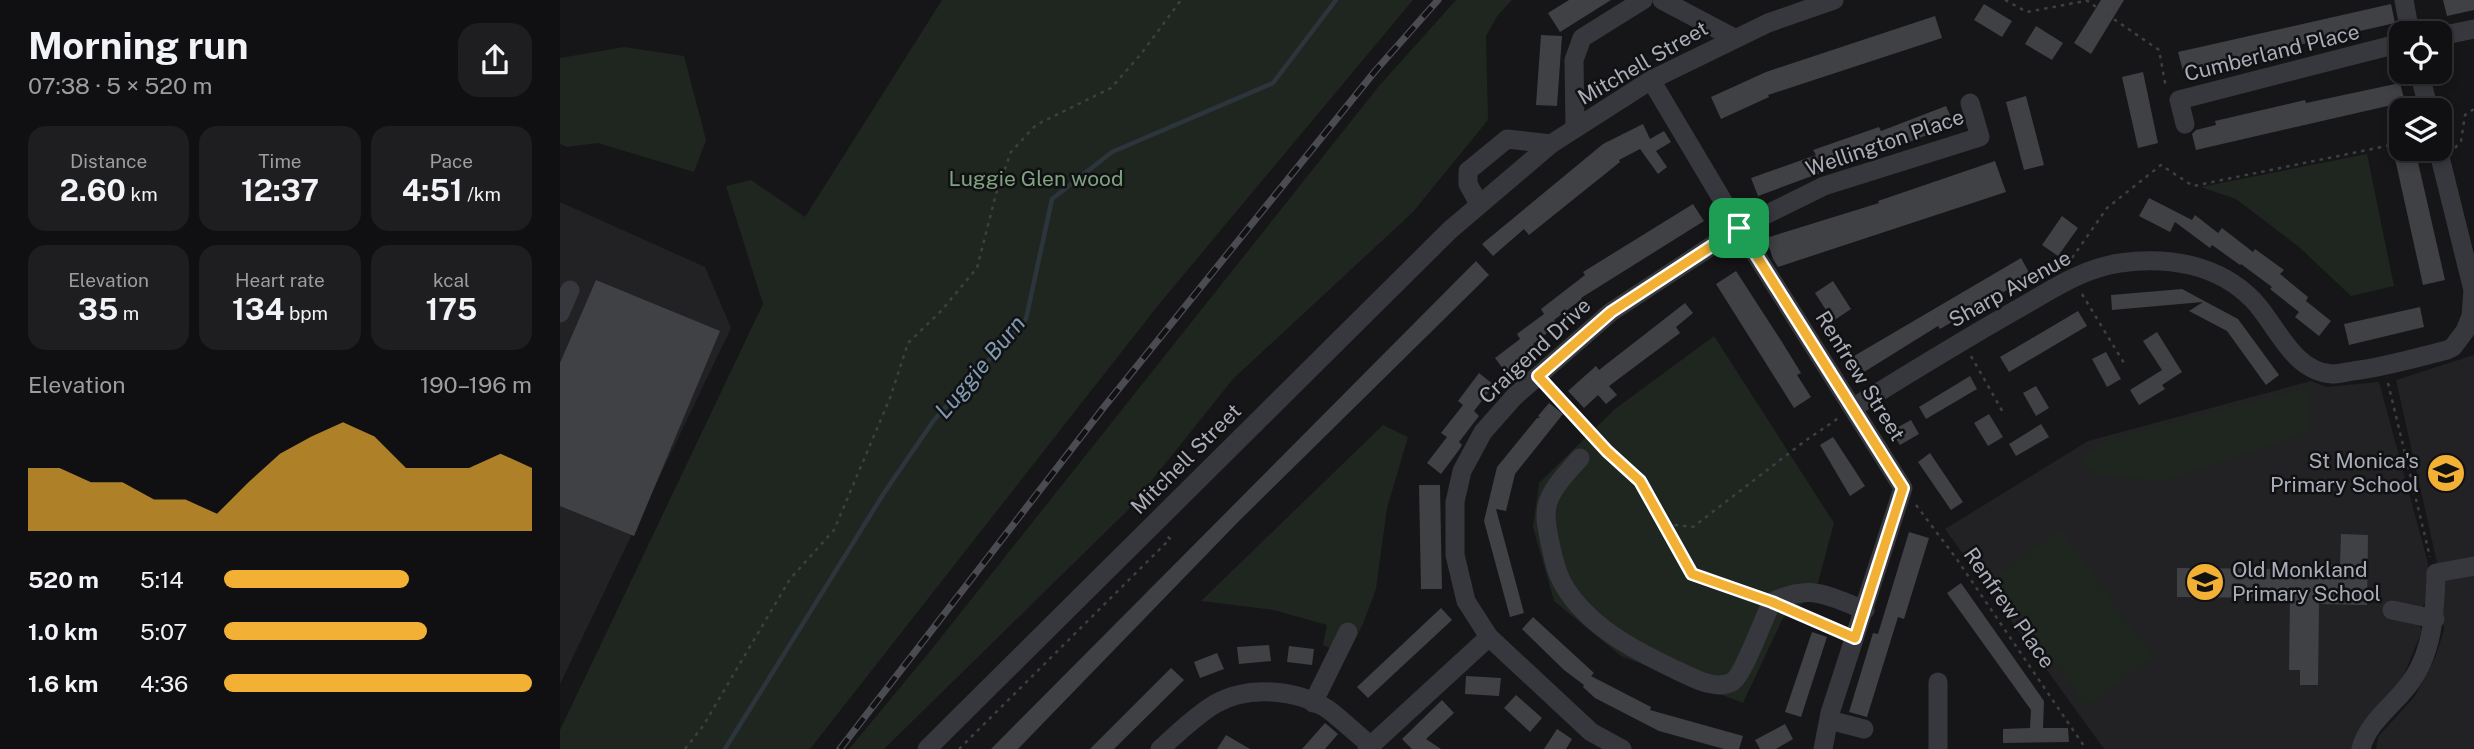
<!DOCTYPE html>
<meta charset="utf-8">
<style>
body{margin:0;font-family:"Public Sans",sans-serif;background:#1e1e20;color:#f1f3f6;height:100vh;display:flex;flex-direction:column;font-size:26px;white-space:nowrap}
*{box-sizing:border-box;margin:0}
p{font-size:23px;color:#9c9d9f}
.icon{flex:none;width:38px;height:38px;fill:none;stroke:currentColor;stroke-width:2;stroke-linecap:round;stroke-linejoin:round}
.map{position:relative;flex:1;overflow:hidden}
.drawer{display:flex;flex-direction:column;background:#101012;width:560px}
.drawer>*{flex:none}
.fabs{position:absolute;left:1829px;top:21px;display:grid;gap:14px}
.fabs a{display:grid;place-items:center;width:63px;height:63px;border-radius:14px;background:#101012;box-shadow:0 4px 10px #0003,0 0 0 2px #303032;font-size:35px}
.pin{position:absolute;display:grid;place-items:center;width:60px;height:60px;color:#fff;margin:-30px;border-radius:14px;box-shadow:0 4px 10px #0006}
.round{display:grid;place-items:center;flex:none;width:74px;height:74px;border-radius:21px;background:#1e1e20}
.headline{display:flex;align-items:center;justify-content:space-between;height:119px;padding:0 28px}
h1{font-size:38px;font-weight:700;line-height:52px}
.metrics{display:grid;grid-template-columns:repeat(3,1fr);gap:10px;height:119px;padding:7px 28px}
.metrics div{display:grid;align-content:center;border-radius:18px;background:#1e1e20;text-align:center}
.metrics b{font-size:30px;font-weight:700}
.metrics small{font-size:19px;font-weight:400}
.metrics p{font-size:19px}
.chart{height:196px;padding:14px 28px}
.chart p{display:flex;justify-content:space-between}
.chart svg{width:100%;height:126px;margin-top:7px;fill:#f2b134;opacity:.7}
ul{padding:0 28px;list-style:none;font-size:23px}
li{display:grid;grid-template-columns:112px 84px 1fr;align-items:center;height:52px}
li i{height:18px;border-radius:9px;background:#f2b134}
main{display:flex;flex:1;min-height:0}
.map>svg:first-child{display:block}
.built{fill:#222225}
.green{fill:#1e261f}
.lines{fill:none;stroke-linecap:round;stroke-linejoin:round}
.stream{stroke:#2c353c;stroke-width:4.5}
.building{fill:#404145}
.path{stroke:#3d3f44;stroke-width:2.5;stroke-dasharray:3.5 5;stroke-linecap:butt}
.minor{stroke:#37383d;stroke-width:19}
.rail-casing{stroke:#4a4c52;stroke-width:7}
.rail{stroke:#111113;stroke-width:4.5;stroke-dasharray:13;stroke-linecap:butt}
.route-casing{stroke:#fff;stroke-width:14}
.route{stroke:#f2b134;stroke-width:9}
.labels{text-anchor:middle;stroke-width:5;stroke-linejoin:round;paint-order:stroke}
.street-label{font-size:21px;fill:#a8adb8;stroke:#111113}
.park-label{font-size:21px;fill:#7fa381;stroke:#111113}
.poi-label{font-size:21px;fill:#a8adb8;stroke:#111113;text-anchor:end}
.water-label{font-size:23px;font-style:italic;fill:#7f9bb3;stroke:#111113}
</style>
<main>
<section class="drawer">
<div class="headline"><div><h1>Morning run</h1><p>07:38 · 5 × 520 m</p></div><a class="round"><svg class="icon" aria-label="share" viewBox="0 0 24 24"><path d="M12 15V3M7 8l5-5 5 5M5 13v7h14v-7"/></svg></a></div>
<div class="metrics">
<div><p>Distance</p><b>2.60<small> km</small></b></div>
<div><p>Time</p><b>12:37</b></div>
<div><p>Pace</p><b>4:51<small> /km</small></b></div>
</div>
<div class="metrics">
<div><p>Elevation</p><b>35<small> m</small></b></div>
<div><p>Heart rate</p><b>134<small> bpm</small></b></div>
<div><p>kcal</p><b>175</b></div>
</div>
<div class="chart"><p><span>Elevation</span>190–196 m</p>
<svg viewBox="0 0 160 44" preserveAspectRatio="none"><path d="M0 44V22L10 22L20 27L30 27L40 33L50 33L60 38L70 27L80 17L90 11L100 6L110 11L120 22L130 22L140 22L150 17L160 22V44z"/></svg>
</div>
<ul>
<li><b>520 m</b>5:14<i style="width:60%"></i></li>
<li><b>1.0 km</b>5:07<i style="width:66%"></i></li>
<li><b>1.6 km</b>4:36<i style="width:100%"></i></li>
</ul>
</section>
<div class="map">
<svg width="1914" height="749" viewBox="0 0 1914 749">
<rect width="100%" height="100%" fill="#161618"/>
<g class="built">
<path d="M 0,202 L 145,267 L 171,328 L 0,684 Z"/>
<path d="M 1914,355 L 1914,749 L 1816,749 L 1818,737 L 1855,696 L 1875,658 L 1884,630 L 1878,567 L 1836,380 Z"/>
<path d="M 1751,381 L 1766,387 L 1819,382 L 1868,563 L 1867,601 L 1856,615 L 1862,631 L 1838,689 L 1794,749 L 1544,749 L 1385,529 L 1528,441 Z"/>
</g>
<g class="green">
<path d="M 382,0 L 853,0 L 600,303 L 250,749 L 0,749 L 0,730 L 203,304 L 166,186 L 191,180 L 245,217 Z"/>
<path d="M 896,0 L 952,0 L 938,15 L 926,36 L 928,120 L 853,212 L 673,379 L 568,510 L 324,749 L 289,749 L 367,655 L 819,86 Z"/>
<path d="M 64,47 L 124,56 L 146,140 L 134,172 L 38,143 L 7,147 L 0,144 L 0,58 Z"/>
<path d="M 1807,154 L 1834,286 L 1791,296 L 1739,247 L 1676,199 L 1641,187 Z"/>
<path d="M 1154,336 L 1274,523 L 1255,594 L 1223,618 L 1183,703 L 1061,656 L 994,601 L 973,527 L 979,483 L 1055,409 Z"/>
<path d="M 1749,387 L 1750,431 L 1605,481 L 1539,476 L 1521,461 L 1544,440 Z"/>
<path d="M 823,425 L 848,437 L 827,508 L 816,589 L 803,624 L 771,685 L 770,648 L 763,645 L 767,625 L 714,610 L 641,601 Z"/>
<path d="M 1500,529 L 1594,657 L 1526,707 L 1432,579 Z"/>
</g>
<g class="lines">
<path class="stream" d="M 165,749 L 324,493 L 374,420 L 466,319 L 492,199 L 552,152 L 713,83 L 776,0"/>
</g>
<g class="building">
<path d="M 1009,0 L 1051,0 L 1000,32 L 988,13 Z"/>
<path d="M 1541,0 L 1564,0 L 1531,54 L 1514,43 Z"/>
<path d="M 1883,0 L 1914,0 L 1914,10 L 1887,16 Z"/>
<path d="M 1424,4 L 1452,21 L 1442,37 L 1414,20 Z"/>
<path d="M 1831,4 L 1835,23 L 1623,71 L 1618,52 Z"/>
<path d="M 1375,16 L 1382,38 L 1208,95 L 1209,97 L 1161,119 L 1151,97 L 1206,72 Z"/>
<path d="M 1476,26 L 1503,43 L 1492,60 L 1465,44 Z"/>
<path d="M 981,35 L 1002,36 L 997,106 L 976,105 Z"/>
<path d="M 1583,72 L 1598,143 L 1578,148 L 1562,77 Z"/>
<path d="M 1840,83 L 1845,102 L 1636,150 L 1632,134 L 1636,130 L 1656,125 L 1655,121 L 1745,100 L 1746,103 Z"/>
<path d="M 1466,96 L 1484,165 L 1464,170 L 1446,102 Z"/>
<path d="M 1386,106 L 1394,124 L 1327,151 L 1323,144 L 1262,167 L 1263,172 L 1198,196 L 1191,178 L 1256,155 L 1253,150 L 1319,127 L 1321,131 Z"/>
<path d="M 1083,124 L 1090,139 L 1104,131 L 1111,142 L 1096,151 L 1107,167 L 1098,174 L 1080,149 L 1059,160 L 1060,162 L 969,235 L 964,229 L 933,256 L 922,244 L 1043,144 Z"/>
<path d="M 1855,149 L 1885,280 L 1863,285 L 1834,154 Z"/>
<path d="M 1435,161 L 1446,192 L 1218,267 L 1213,259 L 1206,238 L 1319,203 L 1318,201 Z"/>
<path d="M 1589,198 L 1632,220 L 1635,215 L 1658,233 L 1662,228 L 1693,252 L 1695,249 L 1724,270 L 1720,274 L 1748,297 L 1746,301 L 1771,321 L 1759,336 L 1735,317 L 1739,312 L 1710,289 L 1712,287 L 1681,264 L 1680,265 L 1652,245 L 1650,248 L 1615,222 L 1610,232 L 1579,216 Z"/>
<path d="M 1133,204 L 1144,221 L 1021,298 L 1022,299 L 994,320 L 997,325 L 973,344 L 978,350 L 947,374 L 935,358 L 960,339 L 957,334 L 984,314 L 981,309 L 1025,275 L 1023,272 Z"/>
<path d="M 1502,216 L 1518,228 L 1498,256 L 1482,245 Z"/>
<path d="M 1461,258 L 1471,276 L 1380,329 L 1378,326 L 1304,372 L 1294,356 Z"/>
<path d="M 916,261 L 929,275 L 679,521 L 458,749 L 431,749 Z"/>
<path d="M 1176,271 L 1222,342 L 1241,373 L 1237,375 L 1251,397 L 1234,408 L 1156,284 Z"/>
<path d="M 36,280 L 160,331 L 74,536 L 0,506 L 0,363 Z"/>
<path d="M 1273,281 L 1291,309 L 1273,321 L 1255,293 Z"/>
<path d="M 1622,289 L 1678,319 L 1719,375 L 1706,385 L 1667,331 L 1629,311 L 1643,302 L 1552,310 L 1551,295 Z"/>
<path d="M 1125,303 L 1133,313 L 1116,327 L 1120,333 L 1049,386 L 1057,395 L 1046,404 L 1038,395 L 1024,408 L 1008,391 L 1036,366 L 1039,370 Z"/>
<path d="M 1860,307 L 1864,327 L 1789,345 L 1784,324 Z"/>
<path d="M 1518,311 L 1527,326 L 1449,372 L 1440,357 Z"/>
<path d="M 1597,332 L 1622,372 L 1602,385 L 1605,389 L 1579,405 L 1570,390 L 1602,370 L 1583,341 Z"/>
<path d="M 1546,352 L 1561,379 L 1547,387 L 1532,359 Z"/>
<path d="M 919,373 L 934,385 L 914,411 L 919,416 L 899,442 L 902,445 L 899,450 L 881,474 L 867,463 L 887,437 L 881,433 L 903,405 L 898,401 Z"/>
<path d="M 1410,376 L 1417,389 L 1366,419 L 1359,407 Z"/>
<path d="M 1476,386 L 1489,408 L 1476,416 L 1463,393 Z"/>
<path d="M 989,403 L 1003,414 L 955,474 L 946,511 L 936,509 L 964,613 L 950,617 L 924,521 L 937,467 L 977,418 L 980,418 L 978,416 Z"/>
<path d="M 1429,414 L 1443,437 L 1428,446 L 1414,423 Z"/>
<path d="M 1351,420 L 1359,434 L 1340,445 L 1331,431 Z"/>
<path d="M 1481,424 L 1489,437 L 1456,456 L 1449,444 Z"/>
<path d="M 1273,437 L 1305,486 L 1290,496 L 1260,445 Z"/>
<path d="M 1370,453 L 1403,502 L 1391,510 L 1358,462 Z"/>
<path d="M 859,485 L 880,485 L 882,589 L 861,589 Z"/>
<path d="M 1349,532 L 1369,538 L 1344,619 L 1338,617 L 1307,717 L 1289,712 L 1313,633 L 1318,634 Z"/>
<path d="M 1781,534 L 1808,535 L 1807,605 L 1759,604 L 1758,685 L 1740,685 L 1740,670 L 1729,670 L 1730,598 L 1617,597 L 1617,568 L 1733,569 L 1733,564 L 1780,565 Z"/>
<path d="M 1401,583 L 1484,701 L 1483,728 L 1508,728 L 1509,742 L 1443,743 L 1443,729 L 1470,728 L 1471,710 L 1387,593 Z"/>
<path d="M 881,608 L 892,620 L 808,698 L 797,687 Z"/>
<path d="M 973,617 L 1034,673 L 1031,676 L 1091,707 L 1090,710 L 1183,736 L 1179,749 L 1164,749 L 1099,731 L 1035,698 L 1023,687 L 1024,685 L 1004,670 L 962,629 Z"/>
<path d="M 1252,632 L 1267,637 L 1241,717 L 1225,712 Z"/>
<path d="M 709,645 L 711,661 L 679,664 L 677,647 Z"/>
<path d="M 729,646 L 754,649 L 752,665 L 727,662 Z"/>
<path d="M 657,653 L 664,669 L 640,678 L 634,662 Z"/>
<path d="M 611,668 L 624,680 L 554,749 L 530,749 Z"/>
<path d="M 906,676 L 941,678 L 939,696 L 905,694 Z"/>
<path d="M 956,695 L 982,718 L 970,732 L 944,708 Z"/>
<path d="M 882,700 L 894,713 L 866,739 L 881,749 L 852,749 L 842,739 Z"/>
<path d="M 765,723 L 778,734 L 765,749 L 742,749 Z"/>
<path d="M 1225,724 L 1233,739 L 1216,749 L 1200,749 L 1195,740 Z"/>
<path d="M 997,729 L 1012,739 L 1006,749 L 984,749 Z"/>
<path d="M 666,735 L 690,749 L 657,749 Z"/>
</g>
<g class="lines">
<g class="path">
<path d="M 1445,0 L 1467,12 L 1525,1"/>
<path d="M 1526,0 L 1599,50 L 1606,88"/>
<path d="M 1895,148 L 1901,141 L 1905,115 L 1914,109"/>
<path d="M 1512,258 L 1547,208 L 1601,165 L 1633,186 L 1841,143"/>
<path d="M 1522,294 L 1564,363"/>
<path d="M 1411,356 L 1444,414"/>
<path d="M 1828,383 L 1870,557"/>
<path d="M 989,387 L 1047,451 L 1080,481 L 1132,574 L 1196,596"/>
<path d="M 1356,505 L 1396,558 L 1526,749"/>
<path d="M 1106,524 L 1133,527 L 1245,441 L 1280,417"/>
<path d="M 1234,612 L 1279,632"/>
<path d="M 125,749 L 143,726 L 230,579 L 274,530 L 330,398 L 348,343 L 381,311 L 417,268 L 436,194 L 451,152 L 476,125 L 551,88 L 581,54 L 621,0"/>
<path d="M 399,749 L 610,539 L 607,536"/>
</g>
<g class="minor">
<path d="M 1102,0 L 1174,38"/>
<path d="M 1844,0 L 1850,33"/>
<path d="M 1880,36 L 1914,29"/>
<path d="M 1859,72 L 1869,110"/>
<path d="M 1091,80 L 1179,228 L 1343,488 L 1270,713 L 1263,749"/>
<path d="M 1625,124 L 1619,100 L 1841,43"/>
<path d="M 1015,128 L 1014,60 L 1022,38 L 1083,0"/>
<path d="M 919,204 L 908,184 L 908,171 L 947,139 L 991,144"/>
<path d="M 0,313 L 10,290"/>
<path d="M 1294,407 C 1350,373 1406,338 1463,306 C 1494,288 1524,268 1560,263 C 1607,256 1658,264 1693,300 C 1717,325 1732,371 1772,374 C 1779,374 1787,372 1793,371 C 1825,367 1855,358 1887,350 L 1893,347 L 1905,331 L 1911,316 L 1913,290 L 1878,149"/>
<path d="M 1020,458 C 1008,472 991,488 987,506 C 984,519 988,531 990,543 C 993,557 996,572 1003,584 C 1027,626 1074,650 1116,670 C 1132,677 1154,691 1172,682 C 1183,676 1204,617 1212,602 C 1251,583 1268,596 1305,610"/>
<path d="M 1832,610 L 1875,619"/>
<path d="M 1378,682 L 1378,749"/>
<path d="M 753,703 L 788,632"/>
<path d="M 1269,720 L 1304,729"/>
<path d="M 367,749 L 890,230 L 991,144 L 1091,80 L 1208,23 L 1274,0"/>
<path d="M 600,749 C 617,734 635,716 655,704 C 688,685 737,689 769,710 C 783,721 797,734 810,745"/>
<path d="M 807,749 L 929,637"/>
<path d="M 1062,749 L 1031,732 L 929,637 L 906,601 L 895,555 L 895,502 L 902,471 L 923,432 L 954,397 L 1051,312 L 1179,228 L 1264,186 L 1420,137 L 1410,103"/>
<path d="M 1801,749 C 1807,724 1830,708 1846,688 C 1873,656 1875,613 1876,573 L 1914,566"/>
</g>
<defs>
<path id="rail" d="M 280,749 L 544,407 L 816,70 L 878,0"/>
</defs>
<use href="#rail" class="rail-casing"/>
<use href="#rail" class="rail"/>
</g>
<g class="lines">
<defs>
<path id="route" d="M 1179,228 L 1343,488 L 1295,638 L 1212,602 L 1132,574 L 1080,481 L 1047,451 L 978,376 L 1051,312 Z"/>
</defs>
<use href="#route" class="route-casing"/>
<use href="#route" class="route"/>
</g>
<defs>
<symbol id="school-disc" viewBox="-11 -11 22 22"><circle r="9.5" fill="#f2b134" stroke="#111113"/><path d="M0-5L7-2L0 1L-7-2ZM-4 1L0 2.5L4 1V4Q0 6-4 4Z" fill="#111"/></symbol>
</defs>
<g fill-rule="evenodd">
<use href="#school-disc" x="1864" y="451" width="44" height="44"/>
<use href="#school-disc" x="1623" y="560" width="44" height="44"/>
</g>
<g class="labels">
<g class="street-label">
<text transform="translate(1712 53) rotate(-14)" y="7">Cumberland Place</text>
<text transform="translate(1083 63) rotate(-30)" y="7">Mitchell Street</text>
<text transform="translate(1325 143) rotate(-19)" y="7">Wellington Place</text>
<text transform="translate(1450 289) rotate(-29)" y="7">Sharp Avenue</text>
<text transform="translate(975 351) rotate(-43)" y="7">Craigend Drive</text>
<text transform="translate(1300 376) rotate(58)" y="7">Renfrew Street</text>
<text transform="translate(626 459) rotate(-45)" y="7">Mitchell Street</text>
<text transform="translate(1449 608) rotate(55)" y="7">Renfrew Place</text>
</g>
<g class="park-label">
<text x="476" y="186">Luggie Glen wood</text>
</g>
<g class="poi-label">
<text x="1859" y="468">St Monica's<tspan x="1859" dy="24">Primary School</tspan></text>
<text x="1672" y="577" text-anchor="start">Old Monkland<tspan x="1672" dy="24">Primary School</tspan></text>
</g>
<g class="water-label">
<text transform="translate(420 367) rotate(-50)" y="8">Luggie Burn</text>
</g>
</g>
</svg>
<div class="fabs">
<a><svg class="icon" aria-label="locate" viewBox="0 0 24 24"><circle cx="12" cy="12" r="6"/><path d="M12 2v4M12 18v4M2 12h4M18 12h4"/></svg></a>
<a><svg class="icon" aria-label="layers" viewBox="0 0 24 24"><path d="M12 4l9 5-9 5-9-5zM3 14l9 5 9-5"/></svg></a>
</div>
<div class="pin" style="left:1179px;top:228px;background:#1e9e55"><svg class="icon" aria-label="arrive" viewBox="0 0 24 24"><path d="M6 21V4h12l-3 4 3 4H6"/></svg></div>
</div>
</main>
